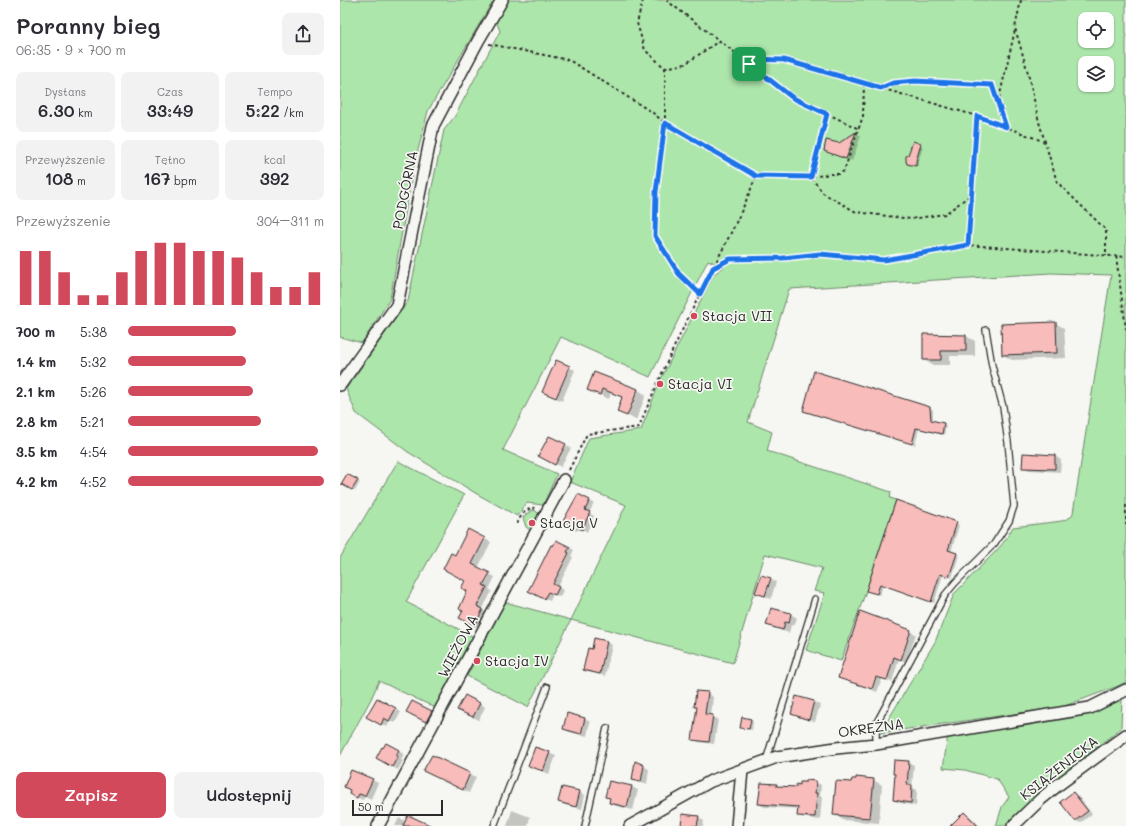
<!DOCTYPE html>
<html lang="pl">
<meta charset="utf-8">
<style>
body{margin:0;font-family:Mali,sans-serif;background:#f2f2f3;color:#2b2b33;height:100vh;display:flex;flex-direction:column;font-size:15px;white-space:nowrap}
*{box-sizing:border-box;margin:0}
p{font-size:13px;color:#7c7c81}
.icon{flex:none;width:22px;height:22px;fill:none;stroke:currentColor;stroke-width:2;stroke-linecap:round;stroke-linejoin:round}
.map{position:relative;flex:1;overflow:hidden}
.details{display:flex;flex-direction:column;background:#fff;width:340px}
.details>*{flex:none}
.fabs{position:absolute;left:738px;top:12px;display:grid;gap:8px}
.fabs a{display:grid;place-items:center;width:36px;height:36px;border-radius:8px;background:#fff;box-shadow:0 1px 3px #0004;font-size:20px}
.scale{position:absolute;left:12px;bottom:10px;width:91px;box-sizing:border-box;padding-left:4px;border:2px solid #2b2b2b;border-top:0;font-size:11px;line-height:14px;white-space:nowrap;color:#2b2b2b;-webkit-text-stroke:3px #f6f6f2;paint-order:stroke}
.pin{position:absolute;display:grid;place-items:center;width:34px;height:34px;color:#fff;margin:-17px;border-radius:8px;box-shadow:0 2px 6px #0006}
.round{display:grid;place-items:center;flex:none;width:42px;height:42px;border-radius:8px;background:#f2f2f3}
.headline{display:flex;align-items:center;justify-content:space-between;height:68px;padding:0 16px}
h1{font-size:22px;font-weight:600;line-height:30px}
.stats{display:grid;grid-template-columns:repeat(3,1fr);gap:6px;height:68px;padding:4px 16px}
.stats div{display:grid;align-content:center;border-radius:8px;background:#f2f2f3;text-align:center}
.stats b{font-size:17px;font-weight:600}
.stats small{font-size:11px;font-weight:400}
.stats p{font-size:11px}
.chart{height:112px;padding:8px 16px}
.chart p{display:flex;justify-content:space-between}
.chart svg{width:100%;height:72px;margin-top:4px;stroke:#d1495b;stroke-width:6}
.action{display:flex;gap:8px;margin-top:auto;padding:8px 16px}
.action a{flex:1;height:46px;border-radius:8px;background:#d1495b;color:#fff;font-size:16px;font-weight:600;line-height:46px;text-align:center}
.action a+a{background:#f2f2f3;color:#2b2b33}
ul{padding:0 16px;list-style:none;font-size:13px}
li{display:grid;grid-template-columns:64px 48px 1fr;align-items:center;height:30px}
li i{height:10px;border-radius:5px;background:#d1495b}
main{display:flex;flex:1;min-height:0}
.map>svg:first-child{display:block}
.green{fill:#ade6ab;stroke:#6c886b;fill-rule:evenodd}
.shadow{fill:#0003}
.building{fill:#f8bcba;stroke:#2b2b2b}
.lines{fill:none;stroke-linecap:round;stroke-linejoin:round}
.service-casing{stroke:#2b2b2b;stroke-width:8}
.minor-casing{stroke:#2b2b2b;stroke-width:14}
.path{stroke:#2b2b2b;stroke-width:2;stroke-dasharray:3 3;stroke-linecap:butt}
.service{stroke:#f6f6f2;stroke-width:5.5}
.minor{stroke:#f6f6f2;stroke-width:11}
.route-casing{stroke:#fff;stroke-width:8}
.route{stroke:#1a73e8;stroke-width:5}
.poi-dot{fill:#d1495b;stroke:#f6f6f2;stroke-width:1.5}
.labels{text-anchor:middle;stroke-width:3.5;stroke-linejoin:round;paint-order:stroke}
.street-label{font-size:14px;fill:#2b2b2b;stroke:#f6f6f2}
.poi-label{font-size:14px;fill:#2b2b2b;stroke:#f6f6f2;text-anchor:start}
</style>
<main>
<section class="details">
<div class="headline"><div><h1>Poranny bieg</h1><p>06:35 · 9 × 700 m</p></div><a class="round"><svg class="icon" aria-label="share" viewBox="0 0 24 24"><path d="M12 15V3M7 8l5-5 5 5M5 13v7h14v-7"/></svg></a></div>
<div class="stats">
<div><p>Dystans</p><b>6.30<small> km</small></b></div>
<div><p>Czas</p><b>33:49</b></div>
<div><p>Tempo</p><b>5:22<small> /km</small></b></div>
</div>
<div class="stats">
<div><p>Przewyższenie</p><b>108<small> m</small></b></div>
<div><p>Tętno</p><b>167<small> bpm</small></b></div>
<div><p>kcal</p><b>392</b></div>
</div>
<div class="chart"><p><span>Przewyższenie</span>304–311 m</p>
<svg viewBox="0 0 160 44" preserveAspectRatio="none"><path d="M5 44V11M15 44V11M25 44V24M35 44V38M45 44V38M55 44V24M65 44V11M75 44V6M85 44V6M95 44V11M105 44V11M115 44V15M125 44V24M135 44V33M145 44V33M155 44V24"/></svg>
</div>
<ul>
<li><b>700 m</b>5:38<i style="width:55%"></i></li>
<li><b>1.4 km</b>5:32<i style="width:60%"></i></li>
<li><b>2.1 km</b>5:26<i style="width:64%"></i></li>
<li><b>2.8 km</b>5:21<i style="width:68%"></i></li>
<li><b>3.5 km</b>4:54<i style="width:97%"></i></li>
<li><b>4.2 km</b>4:52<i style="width:100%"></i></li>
</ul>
<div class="action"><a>Zapisz</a><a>Udostępnij</a></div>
</section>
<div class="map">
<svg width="786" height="826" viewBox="0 0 786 826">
<rect width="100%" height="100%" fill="#f6f6f2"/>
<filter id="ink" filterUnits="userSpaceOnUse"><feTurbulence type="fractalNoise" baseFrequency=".025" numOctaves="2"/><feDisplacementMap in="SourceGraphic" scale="8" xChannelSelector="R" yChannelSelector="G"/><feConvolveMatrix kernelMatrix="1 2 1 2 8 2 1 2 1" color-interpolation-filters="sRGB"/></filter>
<g filter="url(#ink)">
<g class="green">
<path d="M 0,0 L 786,0 L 786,682 L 778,686 L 722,707 L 540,733 L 595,642 L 614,594 L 659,548 L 666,539 L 673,527 L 722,521 L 731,517 L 733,513 L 771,275 L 711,273 L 449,289 L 408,422 L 432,432 L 427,451 L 551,492 L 550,498 L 556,500 L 526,591 L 501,661 L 466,650 L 485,593 L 474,591 L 482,568 L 425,554 L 393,663 L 231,620 L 188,707 L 127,676 L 165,602 L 231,620 L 286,505 L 230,482 L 249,438 L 301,430 L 320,381 L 374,274 L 384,267 L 368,260 L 310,377 L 221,337 L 163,450 L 217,474 L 203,505 L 187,503 L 177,516 L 137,494 L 68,452 L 16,413 L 6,389 L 68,301 L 104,130 L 115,116 L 160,31 L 150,6 L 88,111 L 73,170 L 50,299 L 22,343 L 0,337 ZM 745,19 L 767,19 L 767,41 L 745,41 ZM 745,63 L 767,63 L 767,85 L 745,85 Z"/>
<path d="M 58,461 L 124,495 L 66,602 L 136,638 L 98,709 L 39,681 L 31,699 L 0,756 L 0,558 Z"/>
<path d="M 193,510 L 196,511 L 201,517 L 192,532 L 186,527 L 183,518 L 185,515 Z"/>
<path d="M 782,697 L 781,728 L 723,775 L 669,826 L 656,826 L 662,807 L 669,797 L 657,779 L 625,770 L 603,768 L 608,735 L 748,714 Z"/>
</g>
<g class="shadow">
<path d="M 516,133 L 521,136 L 512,161 L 485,150 L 500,144 Z"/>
<path d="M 573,143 L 583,147 L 578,162 L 578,166 L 568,164 L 569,155 Z"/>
<path d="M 715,323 L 724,328 L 726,358 L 672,360 L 663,355 Z"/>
<path d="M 626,336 L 635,341 L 635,356 L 610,356 L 610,365 L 592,365 L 584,360 Z"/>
<path d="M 217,362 L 235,370 L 222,401 L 204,392 Z"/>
<path d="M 255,373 L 297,389 L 306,395 L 296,420 L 278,411 L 283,398 L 271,393 L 269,399 L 248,390 Z"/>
<path d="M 590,408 L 593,410 L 593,421 L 606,425 L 604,435 L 579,429 L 575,445 L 466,412 Z"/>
<path d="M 225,445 L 231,448 L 221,467 L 205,459 Z"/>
<path d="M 684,454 L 715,456 L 721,460 L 720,472 L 689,470 L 683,467 Z"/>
<path d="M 7,475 L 20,482 L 15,491 L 3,484 Z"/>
<path d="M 250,501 L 254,503 L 249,513 L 254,516 L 247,532 L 241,528 L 236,531 L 231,528 Z"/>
<path d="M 556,501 L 619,525 L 611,552 L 619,555 L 612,578 L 603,575 L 594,603 L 543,585 L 540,595 L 527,591 Z"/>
<path d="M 128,531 L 151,542 L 138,568 L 155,577 L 149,589 L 152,591 L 142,610 L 148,613 L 141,628 L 126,621 L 124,611 L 129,591 L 126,581 L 115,556 Z"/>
<path d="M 217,541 L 234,550 L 231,556 L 233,557 L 218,587 L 223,590 L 220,597 L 213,594 L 210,601 L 194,593 Z"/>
<path d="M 430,579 L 436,582 L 431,599 L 417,593 Z"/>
<path d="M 432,609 L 451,614 L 457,618 L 454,626 L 451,625 L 449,633 L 433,628 L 427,625 Z"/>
<path d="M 520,612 L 576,634 L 566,662 L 559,659 L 552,682 L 542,679 L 537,692 L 499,677 Z"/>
<path d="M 267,642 L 272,645 L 265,676 L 249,672 L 244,669 Z"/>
<path d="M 368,693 L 373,697 L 371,716 L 378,719 L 374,744 L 359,742 L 353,739 L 358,708 L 355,706 Z"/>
<path d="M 457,697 L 474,702 L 480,705 L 475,722 L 458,717 L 452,714 Z"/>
<path d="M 37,699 L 61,712 L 55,723 L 50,721 L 47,727 L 27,717 Z"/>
<path d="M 140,703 L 145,707 L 139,720 L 124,713 Z"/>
<path d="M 91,712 L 97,715 L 92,725 L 73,715 Z"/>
<path d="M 245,719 L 250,722 L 247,736 L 230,732 L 224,729 Z"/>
<path d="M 411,720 L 413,721 L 412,730 L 401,728 Z"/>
<path d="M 47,745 L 64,754 L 61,760 L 63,761 L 58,770 L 37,758 Z"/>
<path d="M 195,748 L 216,756 L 209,774 L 189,765 Z"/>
<path d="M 92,756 L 136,777 L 129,793 L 90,773 Z"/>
<path d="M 568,762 L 574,765 L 572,787 L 577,790 L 576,806 L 560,803 L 554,800 Z"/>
<path d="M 303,766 L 309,769 L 307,784 L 299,783 L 293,780 Z"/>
<path d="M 32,780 L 38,783 L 31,799 L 25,796 L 23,800 L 16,797 Z"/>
<path d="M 533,780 L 542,785 L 539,823 L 503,820 L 494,814 Z"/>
<path d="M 270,782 L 292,787 L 298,790 L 293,810 L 276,806 L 270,802 L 271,799 L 267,796 Z"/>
<path d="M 476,782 L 481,785 L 480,796 L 482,797 L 480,820 L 464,818 L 458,815 L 459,809 L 424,807 L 419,804 L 436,785 L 441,787 L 457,788 L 461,786 Z"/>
<path d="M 239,792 L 245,795 L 242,809 L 225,805 L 220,802 Z"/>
<path d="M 733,793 L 738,796 L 752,814 L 740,823 L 735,820 Z"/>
<path d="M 172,810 L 190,817 L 188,826 L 167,826 Z"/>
<path d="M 624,813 L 630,816 L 640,826 L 611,826 Z"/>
<path d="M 358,817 L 364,821 L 363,826 L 342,826 Z"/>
<path d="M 59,818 L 66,821 L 82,826 L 55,826 Z"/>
</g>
<g class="building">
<path d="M 516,132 L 506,159 L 484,151 L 486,140 L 499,143 Z"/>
<path d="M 573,141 L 581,144 L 576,161 L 576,166 L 567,164 L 566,161 L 566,156 L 568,155 Z"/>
<path d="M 716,322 L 717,353 L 662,355 L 661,324 Z"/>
<path d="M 583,334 L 626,335 L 626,351 L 601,351 L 601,360 L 583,360 Z"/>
<path d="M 216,360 L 230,366 L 216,398 L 202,392 Z"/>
<path d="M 474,371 L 590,407 L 591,420 L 604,423 L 602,434 L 576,428 L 572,444 L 463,411 Z"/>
<path d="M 254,372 L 298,389 L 287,416 L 277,412 L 282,397 L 262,389 L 260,395 L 247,390 Z"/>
<path d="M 209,436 L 226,444 L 215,465 L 198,456 Z"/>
<path d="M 683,453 L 715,455 L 715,469 L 682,468 Z"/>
<path d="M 7,474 L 18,480 L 12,490 L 1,484 Z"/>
<path d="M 238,494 L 250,500 L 245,510 L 250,512 L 242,530 L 235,526 L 231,529 L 230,524 L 223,521 Z"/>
<path d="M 556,500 L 617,522 L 608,550 L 617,553 L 609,577 L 600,574 L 591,602 L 540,584 L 537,594 L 526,591 Z"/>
<path d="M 128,529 L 145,538 L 132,564 L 150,573 L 143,585 L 147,587 L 137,606 L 143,609 L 135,626 L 119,618 L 123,611 L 119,609 L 127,591 L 121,588 L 125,581 L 103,569 L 111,553 L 115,555 Z"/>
<path d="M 216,540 L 230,547 L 227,552 L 229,553 L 213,584 L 219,587 L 215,595 L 208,592 L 204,599 L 188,591 L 211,545 L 213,546 Z"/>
<path d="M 421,575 L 431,578 L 425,596 L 415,593 Z"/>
<path d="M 431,608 L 451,613 L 449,623 L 445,622 L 443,630 L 426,625 Z"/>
<path d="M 520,611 L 571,630 L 561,660 L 554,657 L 547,680 L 536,677 L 532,689 L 498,678 Z"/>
<path d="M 254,638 L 267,641 L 260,674 L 243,670 L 248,648 L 252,649 Z"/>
<path d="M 356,691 L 368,692 L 365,714 L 373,715 L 369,742 L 352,740 L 357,707 L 354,707 Z"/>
<path d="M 125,695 L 140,703 L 133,717 L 117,710 Z"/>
<path d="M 456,696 L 474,701 L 469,720 L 451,714 Z"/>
<path d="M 37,698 L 56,708 L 49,721 L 44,718 L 41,725 L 26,717 Z"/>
<path d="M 72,701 L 92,711 L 86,722 L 66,712 Z"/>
<path d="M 227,713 L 245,718 L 241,734 L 223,729 Z"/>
<path d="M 402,717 L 411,719 L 409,729 L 400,728 Z"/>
<path d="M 46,743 L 59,750 L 56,756 L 58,756 L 52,767 L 36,758 L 42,747 L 43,748 Z"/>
<path d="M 195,747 L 210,752 L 203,771 L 188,766 Z"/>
<path d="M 92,755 L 130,773 L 123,790 L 83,771 Z"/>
<path d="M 554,760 L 569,761 L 567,785 L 572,785 L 571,803 L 553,800 L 555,774 L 553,774 Z"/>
<path d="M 295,761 L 304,765 L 301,782 L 292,780 Z"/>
<path d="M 11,770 L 33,779 L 25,796 L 19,794 L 17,798 L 9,794 L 10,790 L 4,787 Z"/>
<path d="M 516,777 L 534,779 L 530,818 L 493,815 L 496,781 L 511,782 L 512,779 L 516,779 Z"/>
<path d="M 466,780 L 476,781 L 475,793 L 477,793 L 475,817 L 457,816 L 458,807 L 418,804 L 421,783 L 437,784 L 436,786 L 456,787 L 456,784 L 460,785 L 460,782 L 466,782 Z"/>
<path d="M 269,781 L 292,786 L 287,807 L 269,803 L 270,798 L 265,797 Z"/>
<path d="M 222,787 L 240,791 L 236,807 L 218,802 Z"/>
<path d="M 733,792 L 748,811 L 735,821 L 720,802 Z"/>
<path d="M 624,812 L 638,826 L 610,826 Z"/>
<path d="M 342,814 L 359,816 L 357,826 L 341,826 Z"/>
<path d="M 68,815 L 92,826 L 63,826 Z"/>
</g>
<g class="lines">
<defs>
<g id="service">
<path d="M 536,744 L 536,724 L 605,595 L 615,583 L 654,544 L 669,521 L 674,506 L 668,442 L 663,407 L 652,366 L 646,330"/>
<path d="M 426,761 L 475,599"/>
<path d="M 154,826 L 207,687"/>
<path d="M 245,826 L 267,728"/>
</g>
<g id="minor">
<path d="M 0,385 L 57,305 L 93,126 L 138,41 L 162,0"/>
<path d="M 38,826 L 224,480"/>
<path d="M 290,826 L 371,781 L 437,757 L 496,748 L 536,744 L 750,708 L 786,690"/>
<path d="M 397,826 L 402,770"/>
<path d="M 673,826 L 701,799 L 718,785 L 786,735"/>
</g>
</defs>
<use href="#service" class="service-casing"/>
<use href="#minor" class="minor-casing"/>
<g class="path">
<path d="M 303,0 L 297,23 L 305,50 L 325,68 L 325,123 L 316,192 L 315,236 L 339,273 L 360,294"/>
<path d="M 326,0 L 453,97 L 519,129"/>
<path d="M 681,0 L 675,28 L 688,73 L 699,122 L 717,182 L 766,230 L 766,256"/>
<path d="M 149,44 L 229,60 L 313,113 L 325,123 L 416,175"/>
<path d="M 403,59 L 444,60 L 637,116 L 705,142"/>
<path d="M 325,68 L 345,64 L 379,41"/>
<path d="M 541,88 L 553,83 L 575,81 L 652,85 L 658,103"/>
<path d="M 487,114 L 471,177 L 483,193 L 516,212 L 571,219 L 605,214 L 632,194 L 637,116"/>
<path d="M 665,127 L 658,103 L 675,30"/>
<path d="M 632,194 L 628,245 L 786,257"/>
<path d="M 776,256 L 786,329"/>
<path d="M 374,267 L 390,259 L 443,258 L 480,254 L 544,260 L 628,245"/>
<path d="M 229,470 L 247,434 L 299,427 C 317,382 338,338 360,294 C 379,255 401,217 416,176 L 471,177 L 490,174 L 499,174 L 504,171 L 523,116 L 524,84"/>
<path d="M 786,505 L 786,525"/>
<path d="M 177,524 L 182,514 L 192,507 L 196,510"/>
</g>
<use href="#service" class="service"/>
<use href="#minor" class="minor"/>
</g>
</g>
<g class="lines" filter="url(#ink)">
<defs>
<path id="route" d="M 403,59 L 444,60 L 541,88 L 553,83 L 575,81 L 652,85 L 666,127 L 637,116 L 628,245 L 544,260 L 480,254 L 443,258 L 390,259 L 373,268 L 360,294 L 339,274 L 315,236 L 316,192 L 325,123 L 416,176 L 471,177 L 487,114 L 453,98 Z"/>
</defs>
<use href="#route" class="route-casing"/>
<use href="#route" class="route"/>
</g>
<g class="poi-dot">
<circle cx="354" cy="316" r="4"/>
<circle cx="320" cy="384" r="4"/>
<circle cx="192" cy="523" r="4"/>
<circle cx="137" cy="661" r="4"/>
</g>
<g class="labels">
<g class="street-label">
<text transform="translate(65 190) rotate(-79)" y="5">PODGÓRNA</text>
<text transform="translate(118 646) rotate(-62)" y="5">WIEŻOWA</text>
<text transform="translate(531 728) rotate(-8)" y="5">OKRĘŻNA</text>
<text transform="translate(719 768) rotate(-38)" y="5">KSIĄŻENICKA</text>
</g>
<g class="poi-label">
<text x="362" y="321">Stacja VII</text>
<text x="328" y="389">Stacja VI</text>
<text x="200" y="528">Stacja V</text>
<text x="145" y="666">Stacja IV</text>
</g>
</g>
</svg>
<div class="fabs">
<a><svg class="icon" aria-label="locate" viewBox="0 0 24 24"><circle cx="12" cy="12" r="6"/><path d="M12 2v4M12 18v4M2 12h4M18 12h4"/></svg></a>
<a><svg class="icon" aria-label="layers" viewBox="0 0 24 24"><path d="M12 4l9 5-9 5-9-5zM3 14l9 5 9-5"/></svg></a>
</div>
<div class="scale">50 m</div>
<div class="pin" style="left:409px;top:64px;background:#1e9e55"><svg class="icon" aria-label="arrive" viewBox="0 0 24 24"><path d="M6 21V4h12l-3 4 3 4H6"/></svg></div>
</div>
</main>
